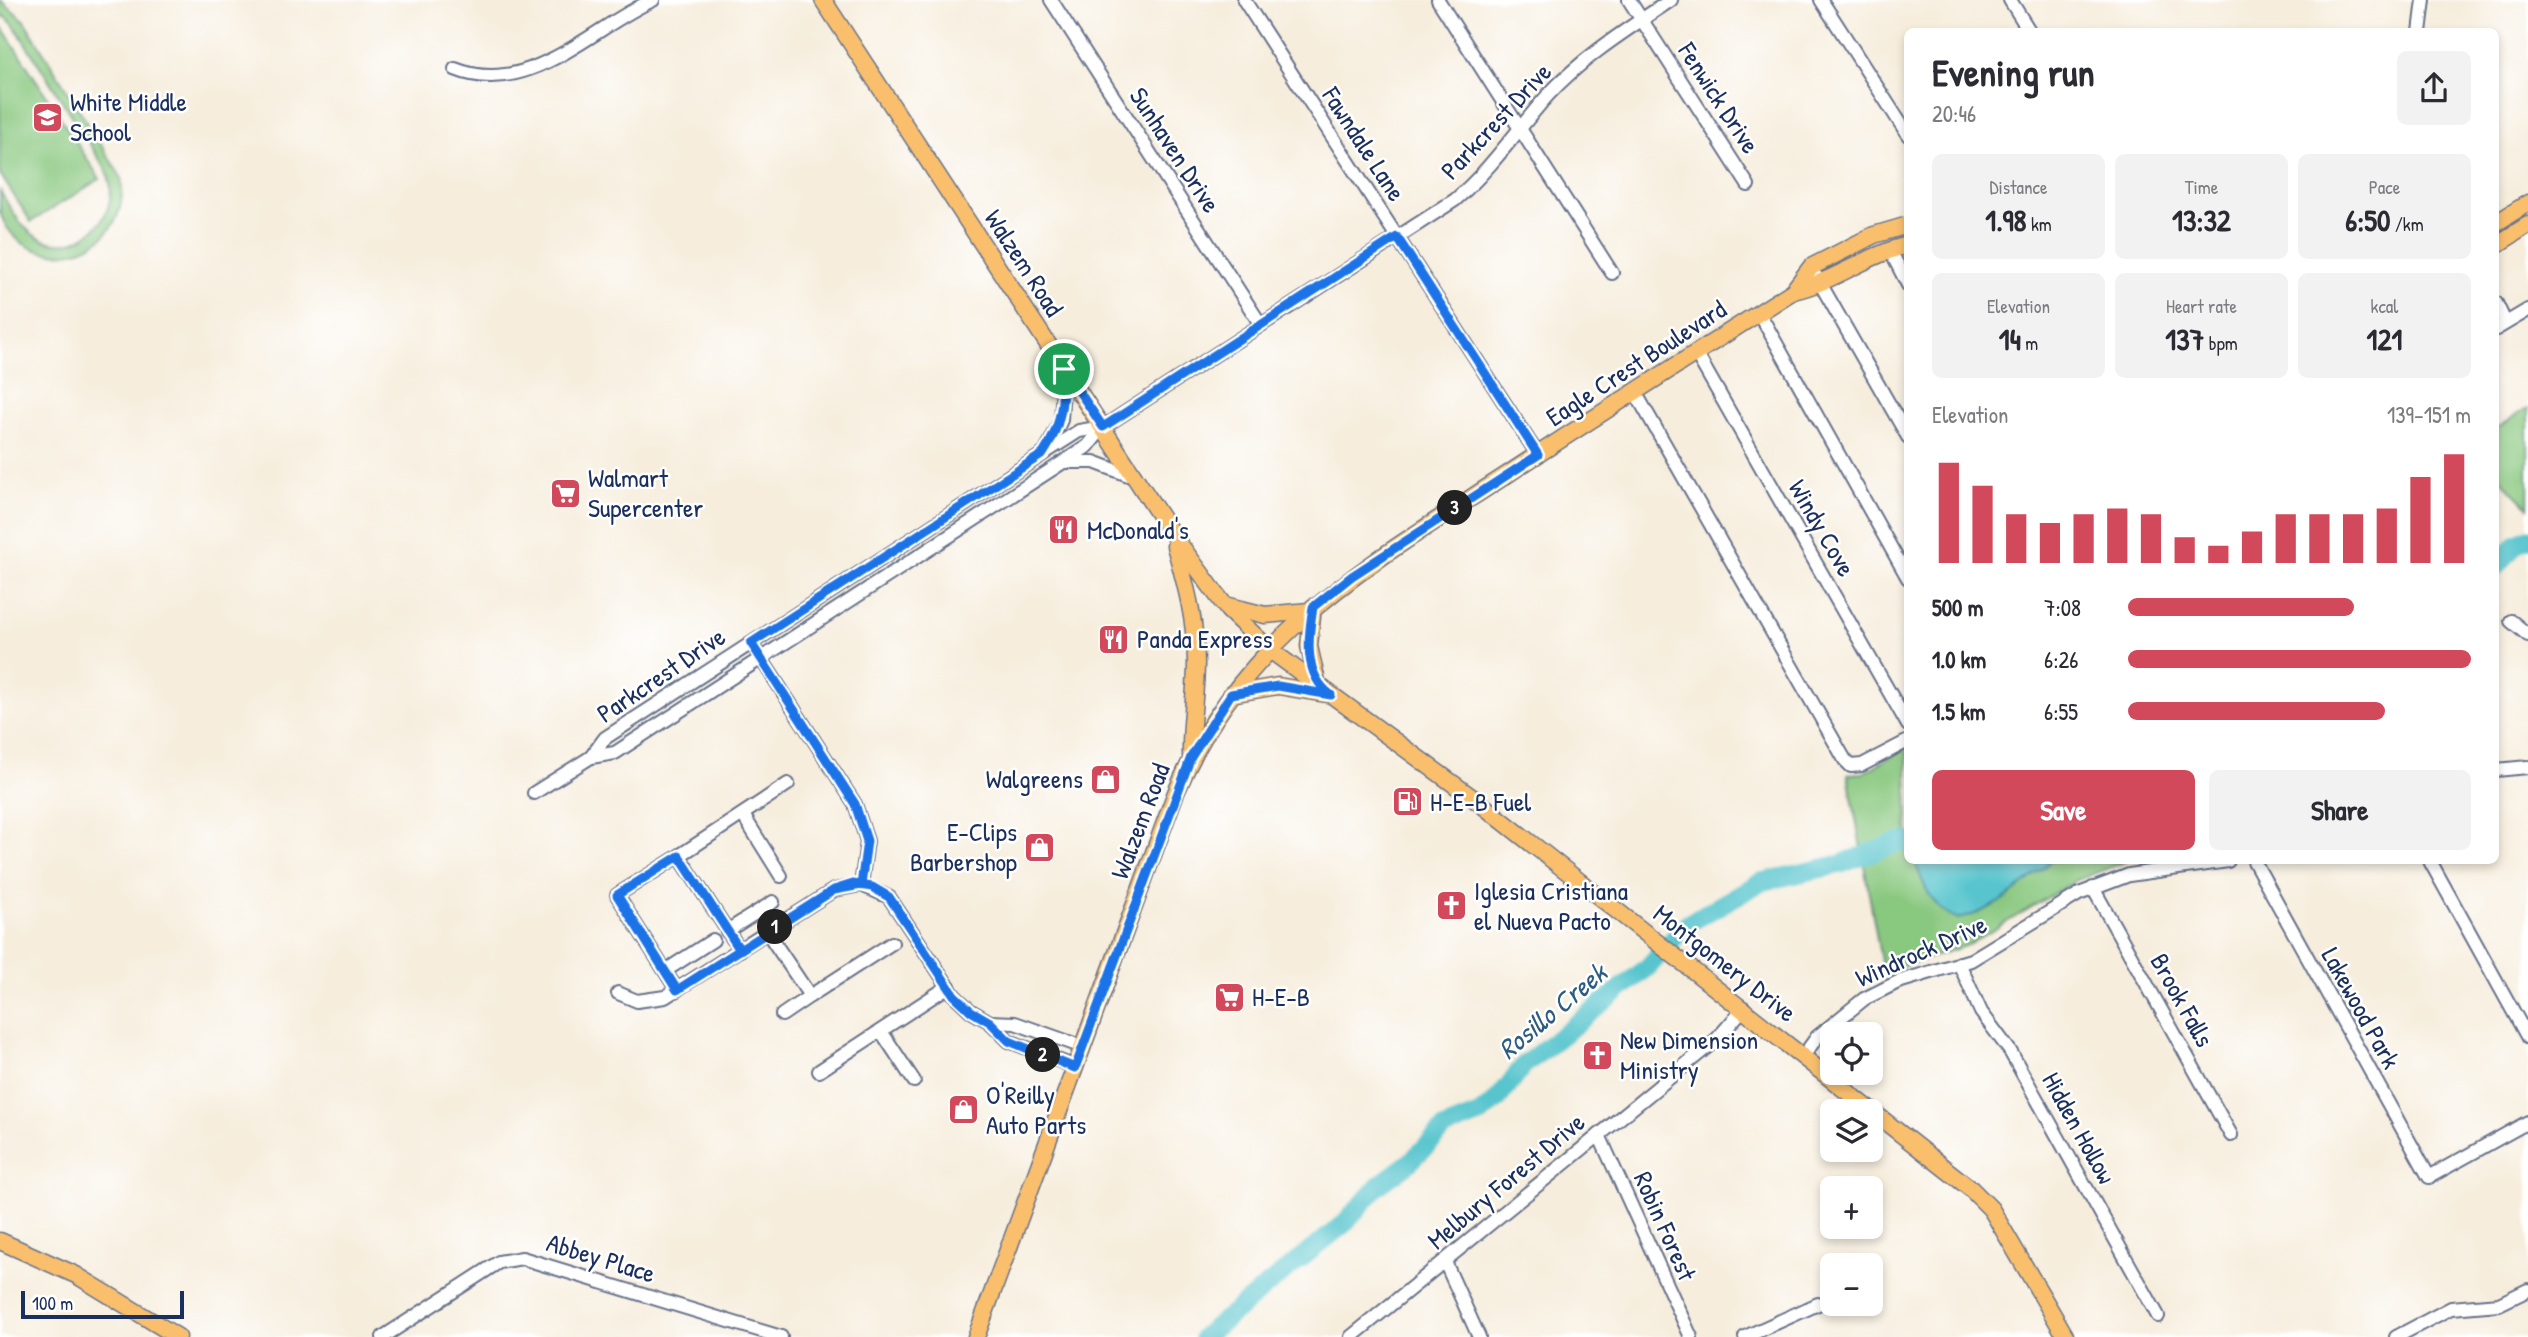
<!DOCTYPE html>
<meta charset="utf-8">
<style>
body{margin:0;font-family:"Patrick Hand",sans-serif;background:#f2f2f3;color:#2b2b33;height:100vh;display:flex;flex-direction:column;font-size:26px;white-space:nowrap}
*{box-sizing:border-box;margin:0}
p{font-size:23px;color:#7c7c81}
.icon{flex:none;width:38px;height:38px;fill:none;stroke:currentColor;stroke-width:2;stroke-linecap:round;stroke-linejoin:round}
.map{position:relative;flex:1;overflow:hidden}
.drawer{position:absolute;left:1904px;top:28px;width:595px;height:836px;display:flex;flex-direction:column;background:#fff;border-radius:10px;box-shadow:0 4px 10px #0003}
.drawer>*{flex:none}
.fabs{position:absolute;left:1820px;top:1022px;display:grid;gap:14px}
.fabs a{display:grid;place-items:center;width:63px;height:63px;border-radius:10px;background:#fff;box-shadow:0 4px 10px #0003;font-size:35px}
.scale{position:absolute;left:21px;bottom:18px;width:163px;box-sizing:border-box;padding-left:7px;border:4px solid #1b2f5e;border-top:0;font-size:19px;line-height:24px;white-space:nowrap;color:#1b2f5e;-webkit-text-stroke:5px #fff;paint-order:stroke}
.pin{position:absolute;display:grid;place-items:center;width:60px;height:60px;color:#fff;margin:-30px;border:4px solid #fff;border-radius:50%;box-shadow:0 2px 7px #0007}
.km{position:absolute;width:35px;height:35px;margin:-18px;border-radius:50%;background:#222;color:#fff;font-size:19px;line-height:35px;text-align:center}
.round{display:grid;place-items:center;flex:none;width:74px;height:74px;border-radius:10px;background:#f2f2f3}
.summary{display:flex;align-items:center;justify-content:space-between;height:119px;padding:0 28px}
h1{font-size:38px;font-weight:700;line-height:52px}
.metrics{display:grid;grid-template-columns:repeat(3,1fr);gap:10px;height:119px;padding:7px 28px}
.metrics div{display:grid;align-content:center;border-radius:10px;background:#f2f2f3;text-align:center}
.metrics b{font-size:30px;font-weight:700}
.metrics small{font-size:19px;font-weight:400}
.metrics p{font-size:19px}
.chart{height:196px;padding:14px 28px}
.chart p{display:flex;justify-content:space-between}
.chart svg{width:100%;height:126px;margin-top:7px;stroke:#d1495b;stroke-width:6}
.button{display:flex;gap:14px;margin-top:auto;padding:14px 28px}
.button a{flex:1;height:80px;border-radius:10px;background:#d1495b;color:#fff;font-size:28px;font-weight:700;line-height:80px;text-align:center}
.button a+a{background:#f2f2f3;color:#2b2b33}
ul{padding:0 28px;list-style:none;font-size:23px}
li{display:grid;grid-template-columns:112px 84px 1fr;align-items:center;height:52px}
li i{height:18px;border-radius:9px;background:#d1495b}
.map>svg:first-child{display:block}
.green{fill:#89c87f;stroke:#527c6e;stroke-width:2}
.water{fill:#58c5ce;stroke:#3a7a96;stroke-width:2}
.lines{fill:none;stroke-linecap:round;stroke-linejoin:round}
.river{stroke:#58c5ce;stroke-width:19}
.minor-casing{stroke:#68728a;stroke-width:16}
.major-casing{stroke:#68728a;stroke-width:19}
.minor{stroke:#fff;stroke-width:12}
.major{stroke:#f9bf6d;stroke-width:16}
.route-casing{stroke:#fff;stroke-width:14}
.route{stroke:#1a73e8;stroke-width:9}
.labels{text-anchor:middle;stroke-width:5;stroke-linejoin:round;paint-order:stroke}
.street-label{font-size:26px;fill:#1b2f5e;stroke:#fff}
.poi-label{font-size:26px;fill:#1b2f5e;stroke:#fff;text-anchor:start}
.water-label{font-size:28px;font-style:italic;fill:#2d5c80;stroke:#fff}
</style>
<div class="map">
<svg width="2528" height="1337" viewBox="0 0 2528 1337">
<rect width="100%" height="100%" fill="#fff"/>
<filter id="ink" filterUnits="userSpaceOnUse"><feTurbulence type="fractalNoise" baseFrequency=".0143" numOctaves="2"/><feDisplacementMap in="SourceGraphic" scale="14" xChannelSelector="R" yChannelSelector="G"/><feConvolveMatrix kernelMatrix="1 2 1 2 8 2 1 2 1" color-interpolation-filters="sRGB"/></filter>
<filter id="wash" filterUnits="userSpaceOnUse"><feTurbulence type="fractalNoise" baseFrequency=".00686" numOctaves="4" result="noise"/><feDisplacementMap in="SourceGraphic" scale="28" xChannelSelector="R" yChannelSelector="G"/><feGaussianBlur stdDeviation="1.57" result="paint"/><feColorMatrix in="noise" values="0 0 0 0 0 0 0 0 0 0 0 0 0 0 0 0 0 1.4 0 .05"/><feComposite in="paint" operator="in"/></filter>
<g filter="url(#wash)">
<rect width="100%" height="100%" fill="#f6eddc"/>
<g class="green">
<path d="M 0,0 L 23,19 L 121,177 C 134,261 22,281 0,212 C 0,207 0,197 0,191 C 10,207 20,227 37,237 C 81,261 127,211 105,168 L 13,24 L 0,13 Z"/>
<path d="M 0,24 L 100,179 L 31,222 L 0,174 Z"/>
<path d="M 2528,408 L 2528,507 L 2496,474 L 2496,429 Z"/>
<path d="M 1907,747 L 1908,861 L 2127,861 L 2077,880 L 1968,945 L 1883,973 L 1848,774 L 1863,773 Z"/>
</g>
<path class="water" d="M 1915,861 L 2051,861 C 2022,884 1997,912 1957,919 C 1933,910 1923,885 1915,861 Z"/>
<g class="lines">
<g class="river">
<path d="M 2496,567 L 2517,543 L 2528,538"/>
<path d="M 1203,1337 L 1344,1224 L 1379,1185 L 1409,1163 L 1445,1128 L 1480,1114 L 1497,1100 L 1524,1065 L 1647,968 L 1687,924 L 1761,882 L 1841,864 L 1896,843 L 1908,841"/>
</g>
</g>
</g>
<g filter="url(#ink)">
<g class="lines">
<defs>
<g id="minor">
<path d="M 1051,0 L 1261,325"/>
<path d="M 1244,0 L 1538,455"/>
<path d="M 1438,0 L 1612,273"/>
<path d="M 1629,0 L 1748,185"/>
<path d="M 1821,0 L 1908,135"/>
<path d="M 2010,0 L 2030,32"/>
<path d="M 2420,32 L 2424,0"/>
<path d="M 455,69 C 528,99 592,27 653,0"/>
<path d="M 1890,250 L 1908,285"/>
<path d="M 1816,276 L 1908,437"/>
<path d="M 2496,303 L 2505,322"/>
<path d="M 1759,313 L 1908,578"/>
<path d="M 2496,329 L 2528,310"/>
<path d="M 1696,353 L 1908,725"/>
<path d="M 1635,392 L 1845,760 L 1851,766 L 1862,765 L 1908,741"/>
<path d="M 1047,449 L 1061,420 L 1064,369"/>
<path d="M 1067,462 L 1094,462 L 1136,478"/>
<path d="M 2511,621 L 2528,635"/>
<path d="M 757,652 L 855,804 L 867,841 L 861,885"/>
<path d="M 591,757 L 615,753 L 1088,446 L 1103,427 L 1455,200 C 1491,169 1517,130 1548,95 C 1584,56 1628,29 1671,0"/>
<path d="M 2496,770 L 2528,767"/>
<path d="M 534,793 L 591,757 L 605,738 L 1043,454 L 1079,431 L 1103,427"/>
<path d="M 743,815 L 781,876"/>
<path d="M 2254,861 L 2429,1177 L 2528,1122"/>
<path d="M 2430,861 L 2528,1038"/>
<path d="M 2093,888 L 2231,1135"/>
<path d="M 727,931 L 773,902"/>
<path d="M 767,932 L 810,996 L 892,943"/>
<path d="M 740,950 L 679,856 L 788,784"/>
<path d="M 1959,963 L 1981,1012 L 2010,1051 L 2158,1316"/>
<path d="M 665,971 L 713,940"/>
<path d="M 677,990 L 617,895 L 679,856"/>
<path d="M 618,993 L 637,1001 L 665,997 L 834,890 L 861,885 L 889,897 L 954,995 L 971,1011 L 990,1022 L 1009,1041 L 1075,1067"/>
<path d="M 782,1015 L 810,996"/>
<path d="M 990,1022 L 1015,1023 L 1083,1047"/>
<path d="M 881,1031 L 914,1081"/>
<path d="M 1804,1055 L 1817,1037 L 1864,999 L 1898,982 L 1971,960 L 2079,894 L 2129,875 L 2228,861"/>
<path d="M 819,1071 L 949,986"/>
<path d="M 1599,1135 L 1691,1337"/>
<path d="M 1445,1262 L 1479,1337"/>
<path d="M 383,1337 L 499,1262 L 522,1258 L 781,1337"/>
<path d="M 1351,1337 L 1717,1039 L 1744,1008"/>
<path d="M 1745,1337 L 1818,1304"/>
<path d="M 2396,1337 L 2451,1308 L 2499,1304 L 2528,1290"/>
</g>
<g id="major">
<path d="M 823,0 L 1170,531 L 1228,610 L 1270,650 L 1481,804 L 1971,1189 L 1991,1209 L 2066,1337"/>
<path d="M 2496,223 L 2528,203"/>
<path d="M 2496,245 L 2528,225"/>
<path d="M 1793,291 L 1811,267 L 1874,235 L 1908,225"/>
<path d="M 1175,546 C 1186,585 1196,622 1196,663 C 1196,694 1190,725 1191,756"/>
<path d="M 1225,605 L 1265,615 L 1309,611"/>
<path d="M 1313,607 L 1309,646 L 1318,686"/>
<path d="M 1231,694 L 1278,686 L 1326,694"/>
<path d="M 0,1241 L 76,1275 L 178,1337"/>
<path d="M 976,1337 L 1175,795 C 1240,636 1370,564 1508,474 C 1602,412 1698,352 1793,291 C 1834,282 1866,255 1908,245"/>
</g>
</defs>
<use href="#minor" class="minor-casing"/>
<use href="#major" class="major-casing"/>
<use href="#minor" class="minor"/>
<use href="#major" class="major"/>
</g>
</g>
<g class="lines" filter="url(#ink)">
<defs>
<path id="route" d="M 1064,369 C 1063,402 1062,426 1043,454 L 751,643 L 855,804 L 867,841 L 861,885 L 834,890 L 677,990 L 617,895 L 679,856 L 740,950 L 834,890 L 853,884 L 872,887 L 889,897 L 954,995 L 971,1011 L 990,1022 L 1009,1041 L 1075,1068 L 1191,757 L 1231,694 L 1278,686 L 1331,695 C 1303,675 1308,637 1313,607 L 1352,576 L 1538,455 L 1397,237 L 1103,427 L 1064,369"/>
</defs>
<use href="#route" class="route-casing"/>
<use href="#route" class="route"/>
</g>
<defs>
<symbol id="school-square" viewBox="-11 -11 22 22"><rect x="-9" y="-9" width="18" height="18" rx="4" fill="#d1495b" stroke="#fff"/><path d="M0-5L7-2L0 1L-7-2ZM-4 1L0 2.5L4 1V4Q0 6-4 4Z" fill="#fff"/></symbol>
<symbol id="supermarket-square" viewBox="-11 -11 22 22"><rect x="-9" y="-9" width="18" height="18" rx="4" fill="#d1495b" stroke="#fff"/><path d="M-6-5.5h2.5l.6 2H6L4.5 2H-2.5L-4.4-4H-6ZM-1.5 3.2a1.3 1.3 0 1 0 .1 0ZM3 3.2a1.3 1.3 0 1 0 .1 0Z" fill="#fff"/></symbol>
<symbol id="restaurant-square" viewBox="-11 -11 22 22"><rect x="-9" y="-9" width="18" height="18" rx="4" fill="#d1495b" stroke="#fff"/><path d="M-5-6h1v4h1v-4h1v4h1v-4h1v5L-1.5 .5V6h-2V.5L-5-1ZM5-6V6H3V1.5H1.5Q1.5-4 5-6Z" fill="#fff"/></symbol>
<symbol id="shop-square" viewBox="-11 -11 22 22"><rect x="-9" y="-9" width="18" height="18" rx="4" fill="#d1495b" stroke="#fff"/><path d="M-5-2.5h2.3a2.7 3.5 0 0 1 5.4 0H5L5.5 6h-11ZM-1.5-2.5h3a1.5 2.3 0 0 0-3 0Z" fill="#fff"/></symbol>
<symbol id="fuel-square" viewBox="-11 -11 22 22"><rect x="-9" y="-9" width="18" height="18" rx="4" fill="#d1495b" stroke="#fff"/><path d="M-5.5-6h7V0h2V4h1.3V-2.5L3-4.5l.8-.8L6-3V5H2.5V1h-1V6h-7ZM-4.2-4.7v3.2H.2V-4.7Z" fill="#fff"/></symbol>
<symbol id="church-square" viewBox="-11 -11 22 22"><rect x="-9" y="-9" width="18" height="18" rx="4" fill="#d1495b" stroke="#fff"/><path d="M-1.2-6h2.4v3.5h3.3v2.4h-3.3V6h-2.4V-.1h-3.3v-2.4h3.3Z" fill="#fff"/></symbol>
</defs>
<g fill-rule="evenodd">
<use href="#school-square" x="30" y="100" width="35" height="35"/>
<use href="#supermarket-square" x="548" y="476" width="35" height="35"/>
<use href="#restaurant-square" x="1046" y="512" width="35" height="35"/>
<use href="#restaurant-square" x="1096" y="622" width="35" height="35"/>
<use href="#shop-square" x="1088" y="762" width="35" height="35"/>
<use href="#fuel-square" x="1390" y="784" width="35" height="35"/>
<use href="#shop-square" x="1022" y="830" width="35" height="35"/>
<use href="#church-square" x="1434" y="888" width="35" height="35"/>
<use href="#supermarket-square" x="1212" y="980" width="35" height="35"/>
<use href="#church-square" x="1580" y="1038" width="35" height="35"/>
<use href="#shop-square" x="946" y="1092" width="35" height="35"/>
</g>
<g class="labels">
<g class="street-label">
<text transform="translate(1719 98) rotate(57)" y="9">Fenwick Drive</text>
<text transform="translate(1496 121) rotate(-47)" y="9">Parkcrest Drive</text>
<text transform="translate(1364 144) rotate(57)" y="9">Fawndale Lane</text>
<text transform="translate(1175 150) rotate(57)" y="9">Sunhaven Drive</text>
<text transform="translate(1024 263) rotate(57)" y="9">Walzem Road</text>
<text transform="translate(1636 363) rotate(-33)" y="9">Eagle Crest Boulevard</text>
<text transform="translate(1822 528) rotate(60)" y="9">Windy Cove</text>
<text transform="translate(661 675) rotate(-34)" y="9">Parkcrest Drive</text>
<text transform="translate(1140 821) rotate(-69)" y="9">Walzem Road</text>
<text transform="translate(1921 951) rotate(-24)" y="9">Windrock Drive</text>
<text transform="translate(1725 963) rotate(38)" y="9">Montgomery Drive</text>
<text transform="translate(2182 1000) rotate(61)" y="9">Brook Falls</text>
<text transform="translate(2361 1008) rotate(61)" y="9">Lakewood Park</text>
<text transform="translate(2079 1128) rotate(61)" y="9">Hidden Hollow</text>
<text transform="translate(1506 1181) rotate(-40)" y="9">Melbury Forest Drive</text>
<text transform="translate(1665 1226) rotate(66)" y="9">Robin Forest</text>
<text transform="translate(601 1258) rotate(17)" y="9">Abbey Place</text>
</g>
<g class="poi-label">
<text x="70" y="111">White Middle<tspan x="70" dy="30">School</tspan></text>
<text x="588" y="487">Walmart<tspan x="588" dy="30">Supercenter</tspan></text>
<text x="1087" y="539">McDonald's</text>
<text x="1137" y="648">Panda Express</text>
<text x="1083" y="788" text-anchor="end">Walgreens</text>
<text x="1430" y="811">H-E-B Fuel</text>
<text x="1017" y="841" text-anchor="end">E-Clips<tspan x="1017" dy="30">Barbershop</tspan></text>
<text x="1474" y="900">Iglesia Cristiana<tspan x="1474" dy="30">el Nueva Pacto</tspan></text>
<text x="1252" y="1006">H-E-B</text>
<text x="1620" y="1049">New Dimension<tspan x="1620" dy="30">Ministry</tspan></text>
<text x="986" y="1104">O'Reilly<tspan x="986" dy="30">Auto Parts</tspan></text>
</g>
<g class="water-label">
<text transform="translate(1552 1011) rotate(-40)" y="10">Rosillo Creek</text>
</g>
</g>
</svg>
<div class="fabs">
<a><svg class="icon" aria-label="locate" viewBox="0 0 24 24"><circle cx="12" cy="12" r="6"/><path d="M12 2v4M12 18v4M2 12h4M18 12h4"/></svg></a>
<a><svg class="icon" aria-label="layers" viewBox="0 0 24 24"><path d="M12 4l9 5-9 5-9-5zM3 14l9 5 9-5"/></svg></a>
<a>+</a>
<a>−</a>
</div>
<div class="scale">100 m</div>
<div class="pin" style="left:1064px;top:369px;background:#1e9e55"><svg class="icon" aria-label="arrive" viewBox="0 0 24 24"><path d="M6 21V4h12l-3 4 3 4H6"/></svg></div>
<b class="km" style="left:775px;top:927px">1</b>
<b class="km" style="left:1043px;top:1055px">2</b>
<b class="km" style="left:1455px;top:508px">3</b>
<section class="drawer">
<div class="summary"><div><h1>Evening run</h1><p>20:46</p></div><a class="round"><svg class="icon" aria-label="share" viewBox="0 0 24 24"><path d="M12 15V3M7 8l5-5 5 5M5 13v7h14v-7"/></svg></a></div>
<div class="metrics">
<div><p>Distance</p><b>1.98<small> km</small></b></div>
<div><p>Time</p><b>13:32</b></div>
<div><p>Pace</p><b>6:50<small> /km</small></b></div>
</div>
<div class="metrics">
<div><p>Elevation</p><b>14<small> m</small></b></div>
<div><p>Heart rate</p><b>137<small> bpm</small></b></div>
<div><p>kcal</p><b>121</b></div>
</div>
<div class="chart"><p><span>Elevation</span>139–151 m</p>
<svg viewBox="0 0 160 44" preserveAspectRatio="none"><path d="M5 44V9M15 44V17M25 44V27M35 44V30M45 44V27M55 44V25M65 44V27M75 44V35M85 44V38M95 44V33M105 44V27M115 44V27M125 44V27M135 44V25M145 44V14M155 44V6"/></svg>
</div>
<ul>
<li><b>500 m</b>7:08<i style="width:66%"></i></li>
<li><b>1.0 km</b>6:26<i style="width:100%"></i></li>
<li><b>1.5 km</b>6:55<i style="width:75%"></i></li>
</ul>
<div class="button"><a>Save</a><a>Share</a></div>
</section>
</div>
